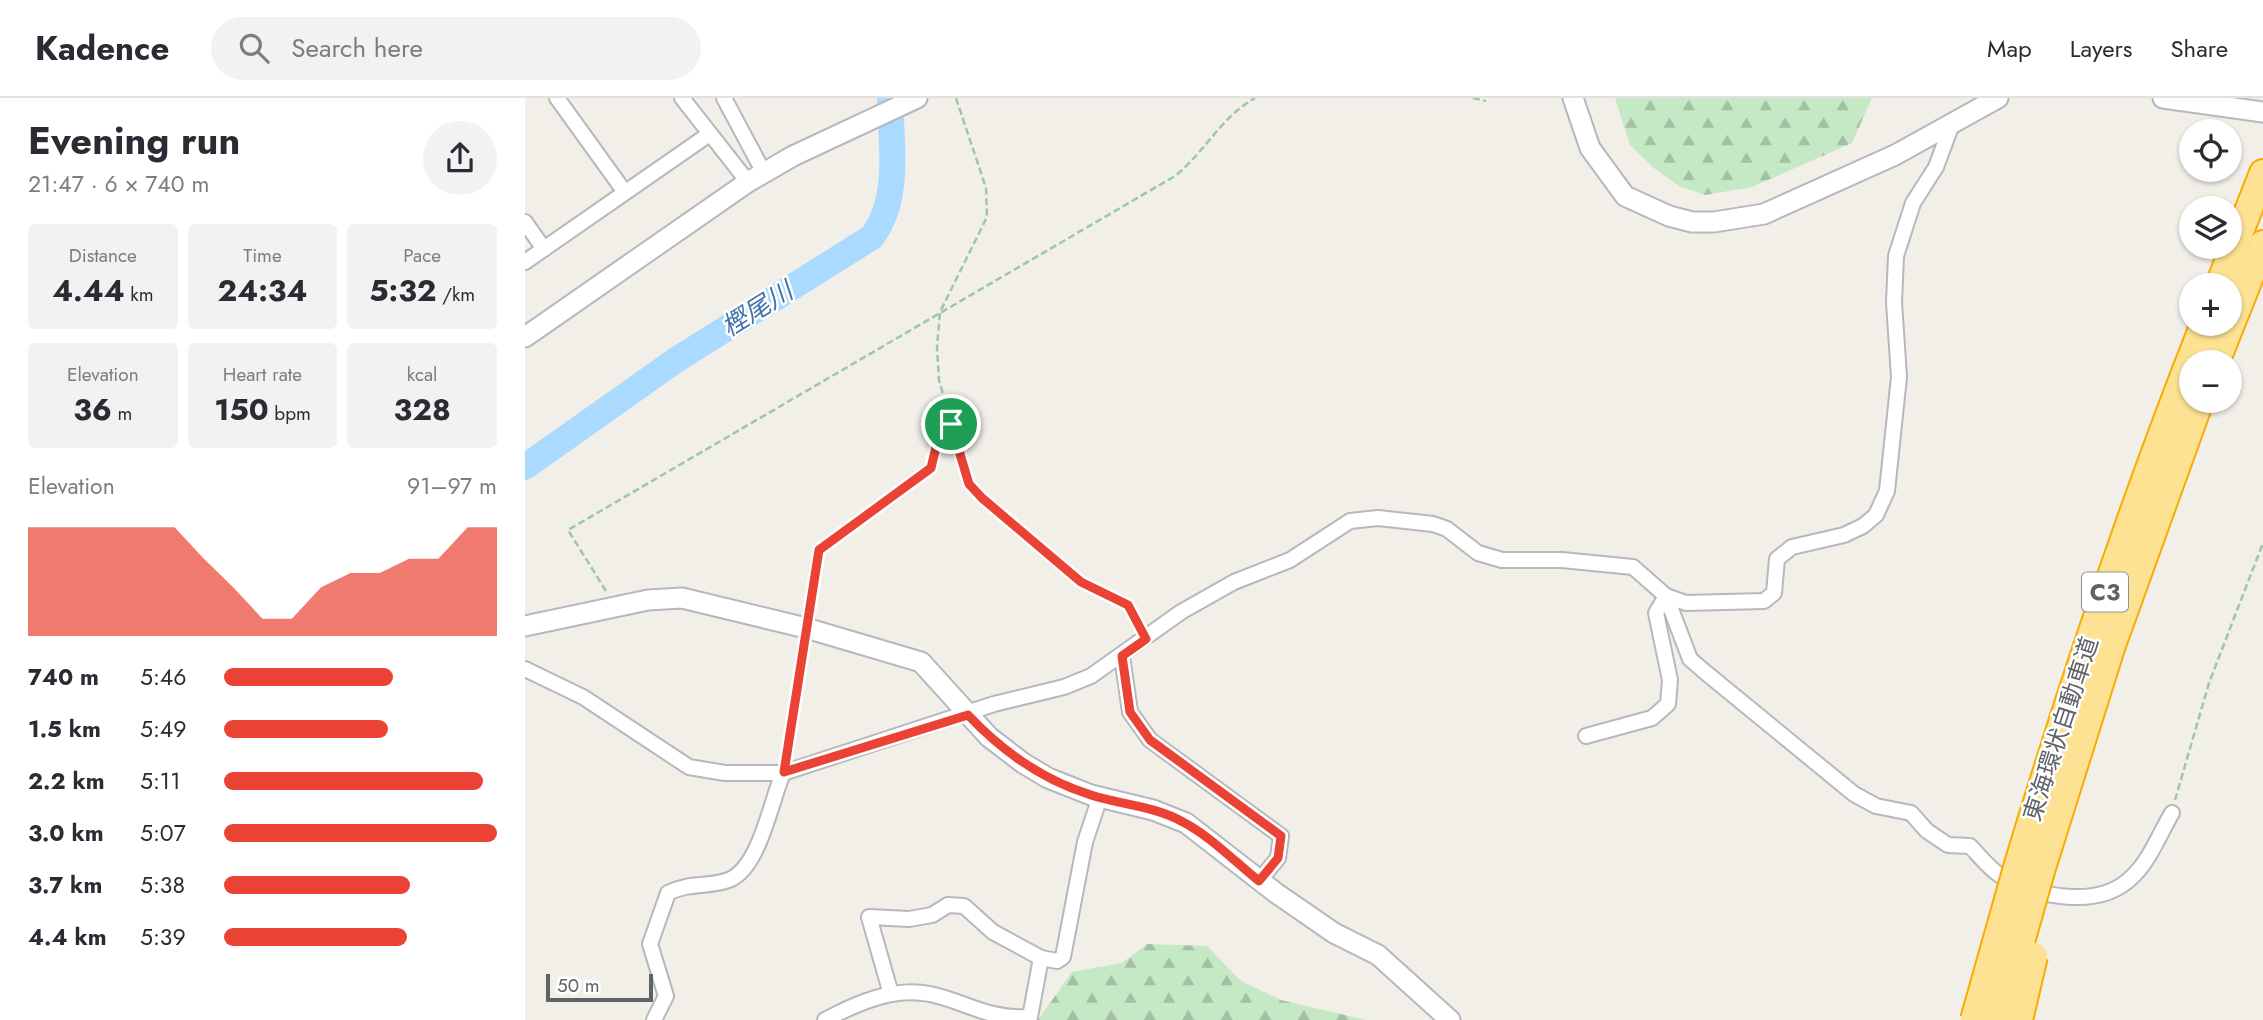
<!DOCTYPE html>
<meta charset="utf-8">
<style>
body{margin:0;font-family:Jost,"Noto Sans JP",sans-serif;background:#f2f2f3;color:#2b2b33;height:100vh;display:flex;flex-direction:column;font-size:26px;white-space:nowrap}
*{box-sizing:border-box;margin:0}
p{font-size:23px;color:#7c7c81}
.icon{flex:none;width:38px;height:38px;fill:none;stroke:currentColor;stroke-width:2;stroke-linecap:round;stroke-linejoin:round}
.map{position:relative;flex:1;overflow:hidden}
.side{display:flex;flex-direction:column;background:#fff;width:525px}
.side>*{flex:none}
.buttons{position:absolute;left:1654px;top:21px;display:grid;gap:14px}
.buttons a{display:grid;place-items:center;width:63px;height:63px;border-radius:50%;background:#fff;box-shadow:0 2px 5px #0004;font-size:35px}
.scale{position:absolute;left:21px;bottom:18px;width:107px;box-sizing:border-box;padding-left:7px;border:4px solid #5f6368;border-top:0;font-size:19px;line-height:24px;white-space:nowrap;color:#5f6368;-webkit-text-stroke:5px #fff;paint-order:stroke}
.pin{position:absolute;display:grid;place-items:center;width:60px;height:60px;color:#fff;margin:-30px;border:4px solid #fff;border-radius:50%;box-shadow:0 2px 7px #0007}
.round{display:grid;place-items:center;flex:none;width:74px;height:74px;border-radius:37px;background:#f2f2f3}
.overview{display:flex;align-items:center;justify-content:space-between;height:119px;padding:0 28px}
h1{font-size:38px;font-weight:700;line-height:52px}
.stats{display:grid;grid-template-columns:repeat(3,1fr);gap:10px;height:119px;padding:7px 28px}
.stats div{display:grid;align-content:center;border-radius:7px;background:#f2f2f3;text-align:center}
.stats b{font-size:30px;font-weight:700}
.stats small{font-size:19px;font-weight:400}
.stats p{font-size:19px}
.chart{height:196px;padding:14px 28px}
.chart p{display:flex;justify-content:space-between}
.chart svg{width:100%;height:126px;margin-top:7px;fill:#ea4335;opacity:.7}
ul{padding:0 28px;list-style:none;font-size:23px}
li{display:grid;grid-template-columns:112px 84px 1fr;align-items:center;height:52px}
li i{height:18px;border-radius:9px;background:#ea4335}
header{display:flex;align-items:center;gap:42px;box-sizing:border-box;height:98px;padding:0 35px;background:#fff;border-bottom:2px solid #e1e1e2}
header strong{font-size:33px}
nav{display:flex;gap:38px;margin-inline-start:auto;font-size:24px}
.search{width:490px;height:63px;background:#f2f2f3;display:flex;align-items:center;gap:18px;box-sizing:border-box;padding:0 24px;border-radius:38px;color:#7c7c81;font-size:26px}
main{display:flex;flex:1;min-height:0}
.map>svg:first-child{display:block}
.forest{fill:url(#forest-firs)}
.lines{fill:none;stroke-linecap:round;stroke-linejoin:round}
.river{stroke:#aadaff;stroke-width:26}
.minor-casing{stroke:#b5b8bc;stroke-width:18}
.tertiary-casing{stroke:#b5b8bc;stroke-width:23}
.motorway-casing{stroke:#f9ab00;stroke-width:30}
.path{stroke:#9cc7a9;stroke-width:2.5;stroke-dasharray:7 3.5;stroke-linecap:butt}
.minor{stroke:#fff;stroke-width:14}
.tertiary{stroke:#fff;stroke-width:19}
.motorway{stroke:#fde293;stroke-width:26}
.motorway-bridge-casing{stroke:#f9ab00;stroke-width:30;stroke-linecap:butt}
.motorway-bridge{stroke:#fde293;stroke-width:26}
.route-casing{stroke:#fff;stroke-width:14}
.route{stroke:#ea4335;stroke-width:9}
.labels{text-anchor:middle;stroke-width:5;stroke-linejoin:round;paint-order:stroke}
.shield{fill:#fff;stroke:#8f9295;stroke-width:2}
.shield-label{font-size:23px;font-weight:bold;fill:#5f6368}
.street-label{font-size:24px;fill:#5f6368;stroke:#fff}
.water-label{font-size:26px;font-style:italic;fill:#4174aa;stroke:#fff}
</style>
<header>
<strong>Kadence</strong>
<div class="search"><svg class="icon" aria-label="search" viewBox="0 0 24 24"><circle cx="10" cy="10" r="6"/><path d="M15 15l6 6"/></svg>Search here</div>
<nav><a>Map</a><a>Layers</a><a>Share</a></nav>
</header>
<main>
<section class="side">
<div class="overview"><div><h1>Evening run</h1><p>21:47 · 6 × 740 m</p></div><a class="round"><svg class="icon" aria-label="share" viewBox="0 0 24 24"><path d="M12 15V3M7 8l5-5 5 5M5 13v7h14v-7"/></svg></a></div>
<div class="stats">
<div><p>Distance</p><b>4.44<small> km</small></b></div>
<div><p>Time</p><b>24:34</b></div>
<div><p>Pace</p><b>5:32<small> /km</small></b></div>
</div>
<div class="stats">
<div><p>Elevation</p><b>36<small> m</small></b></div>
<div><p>Heart rate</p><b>150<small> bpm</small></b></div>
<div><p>kcal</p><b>328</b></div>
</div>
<div class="chart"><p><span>Elevation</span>91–97 m</p>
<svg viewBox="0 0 160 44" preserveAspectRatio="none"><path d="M0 44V6L10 6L20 6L30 6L40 6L50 6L60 17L70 27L80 38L90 38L100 27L110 22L120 22L130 17L140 17L150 6L160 6V44z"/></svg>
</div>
<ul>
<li><b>740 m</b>5:46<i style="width:62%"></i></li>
<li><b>1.5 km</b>5:49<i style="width:60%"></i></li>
<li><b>2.2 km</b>5:11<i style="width:95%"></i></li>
<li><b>3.0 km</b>5:07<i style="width:100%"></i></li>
<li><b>3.7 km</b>5:38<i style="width:68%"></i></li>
<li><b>4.4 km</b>5:39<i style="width:67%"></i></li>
</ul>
</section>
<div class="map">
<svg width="1738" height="922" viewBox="0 0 1738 922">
<defs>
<pattern id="forest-firs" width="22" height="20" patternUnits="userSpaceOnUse" patternTransform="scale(1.75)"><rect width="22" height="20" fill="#c5e8c5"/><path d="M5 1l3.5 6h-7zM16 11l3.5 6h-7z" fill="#a3c0a4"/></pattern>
</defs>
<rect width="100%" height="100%" fill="#f1efe8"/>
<g class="forest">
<path d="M 1090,0 L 1347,0 L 1327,45 L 1227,89 L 1180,97 L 1154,88 L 1130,71 L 1105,47 Z"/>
<path d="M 622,846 L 682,848 L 716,883 L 756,902 L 841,922 L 513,922 L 547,874 L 597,865 Z"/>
</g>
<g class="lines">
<path class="river" d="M 0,369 L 151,262 L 347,139 C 376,100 366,47 365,0"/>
<defs>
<g id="minor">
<path d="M 32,0 L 99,93"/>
<path d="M 157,0 L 223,84"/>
<path d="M 199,0 L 239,75"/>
<path d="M 0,124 L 19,151"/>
<path d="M 0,164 L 183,37"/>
<path d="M 1141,498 L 1161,505 L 1239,503 L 1249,495 L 1252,461 L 1267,449 L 1319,437 L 1338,428 L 1351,417 L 1362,393 L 1374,279 L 1369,204 L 1371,158 L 1388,105 L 1411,69 L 1427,26"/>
<path d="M 597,558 L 605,614 L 625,642 L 756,738 L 753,760 L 734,783"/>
<path d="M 0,571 L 58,599 L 164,669 L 200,675 L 258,675 L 469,606 L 539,589 L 566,578 L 656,514 L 709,484 L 765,462 L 825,423 L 853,420 L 908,426 L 922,431 L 953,455 L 977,462 L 1037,462 L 1108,469 L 1141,498 L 1165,561 L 1180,574 L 1329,696 L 1351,708 L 1386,715 L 1402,733 L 1423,747 L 1445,748 C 1454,757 1464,771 1476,778 C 1512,799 1574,812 1607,779 C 1624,764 1635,735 1647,715"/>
<path d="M 1061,638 L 1127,620 L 1143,606 L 1145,582 L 1131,515 L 1141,498"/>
<path d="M 366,896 L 344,819 L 384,821 L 407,817 L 423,807 L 439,808 L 468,834 L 516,860 L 532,863 L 538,859 L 560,744 L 575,699"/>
<path d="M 129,922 L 141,898 L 125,846 L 143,795 C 166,783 187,790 206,781 C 235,767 246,703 258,675"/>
<path d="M 300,922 C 332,905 368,889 405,896 C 442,904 463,922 505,919 L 516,860"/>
</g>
<g id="tertiary">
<path d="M 1048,0 L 1065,50 L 1100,98 L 1144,118 L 1167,124 L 1189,124 L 1239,116 L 1370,57 L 1473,0"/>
<path d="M 1638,0 L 1738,14"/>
<path d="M 0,239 L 223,84 L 268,58 L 392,0"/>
<path d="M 0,528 L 123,502 L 157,500 L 281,530 L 396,564 L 464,639 L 498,665 L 523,680 L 566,697 L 628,712 L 661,725 L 751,795 L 809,835 L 853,857 L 925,922"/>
</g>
<g id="motorway">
<path d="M 1694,187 L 1738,75"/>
<path d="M 1691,264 L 1738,146"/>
<path d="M 1493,766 C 1548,584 1609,403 1679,226"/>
<path d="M 1516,773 L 1586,550 L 1675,303"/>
</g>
</defs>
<use href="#minor" class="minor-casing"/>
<use href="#tertiary" class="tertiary-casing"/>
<use href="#motorway" class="motorway-casing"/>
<g class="path">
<path d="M 431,0 L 461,90 L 462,119 L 415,214 L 412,249 L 414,282 L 444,386 L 556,484 L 603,507 L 613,526"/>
<path d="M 948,0 L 961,3"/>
<path d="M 81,493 L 43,432 L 650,78 C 680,54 696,19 730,0"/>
<path d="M 284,515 L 294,452 L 406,370 L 411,349 L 426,326"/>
<path d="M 261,661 L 279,546"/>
<path d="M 1650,702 L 1684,585 L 1738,445"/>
</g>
<use href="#minor" class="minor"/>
<use href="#tertiary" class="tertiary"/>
<use href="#motorway" class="motorway"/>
<defs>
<g id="motorway-bridge">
<path d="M 1449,922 L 1493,766"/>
<path d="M 1474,922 L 1516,773"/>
<path d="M 1494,922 L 1509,858"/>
</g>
</defs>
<use href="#motorway-bridge" class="motorway-bridge-casing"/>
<use href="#motorway-bridge" class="motorway-bridge"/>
</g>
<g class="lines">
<defs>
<path id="route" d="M 426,326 L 444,386 L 457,400 L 556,484 L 603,507 L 621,541 L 597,558 L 605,614 L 625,642 L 756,738 L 753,760 L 734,783 C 710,764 685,738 658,724 C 630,708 597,707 566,697 C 517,682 478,654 443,617 L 259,674 L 294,452 L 406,370 L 411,349 Z"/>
</defs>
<use href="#route" class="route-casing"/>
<use href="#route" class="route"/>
</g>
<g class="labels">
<rect class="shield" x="1557" y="474.5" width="46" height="39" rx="5"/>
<g class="shield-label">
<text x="1580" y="502">C3</text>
</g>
<g class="street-label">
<text transform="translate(1536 631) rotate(-72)" y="8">東海環状自動車道</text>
</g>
<g class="water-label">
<text transform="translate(232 211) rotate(-32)" y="9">樫尾川</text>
</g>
</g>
</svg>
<div class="buttons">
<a><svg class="icon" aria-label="locate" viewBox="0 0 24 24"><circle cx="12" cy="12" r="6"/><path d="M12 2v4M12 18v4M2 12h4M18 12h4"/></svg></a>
<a><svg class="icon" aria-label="layers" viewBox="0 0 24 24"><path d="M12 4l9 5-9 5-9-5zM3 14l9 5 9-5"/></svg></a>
<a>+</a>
<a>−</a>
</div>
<div class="scale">50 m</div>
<div class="pin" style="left:426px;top:326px;background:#1e9e55"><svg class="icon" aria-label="arrive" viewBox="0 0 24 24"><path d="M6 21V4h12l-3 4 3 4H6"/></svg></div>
</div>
</main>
